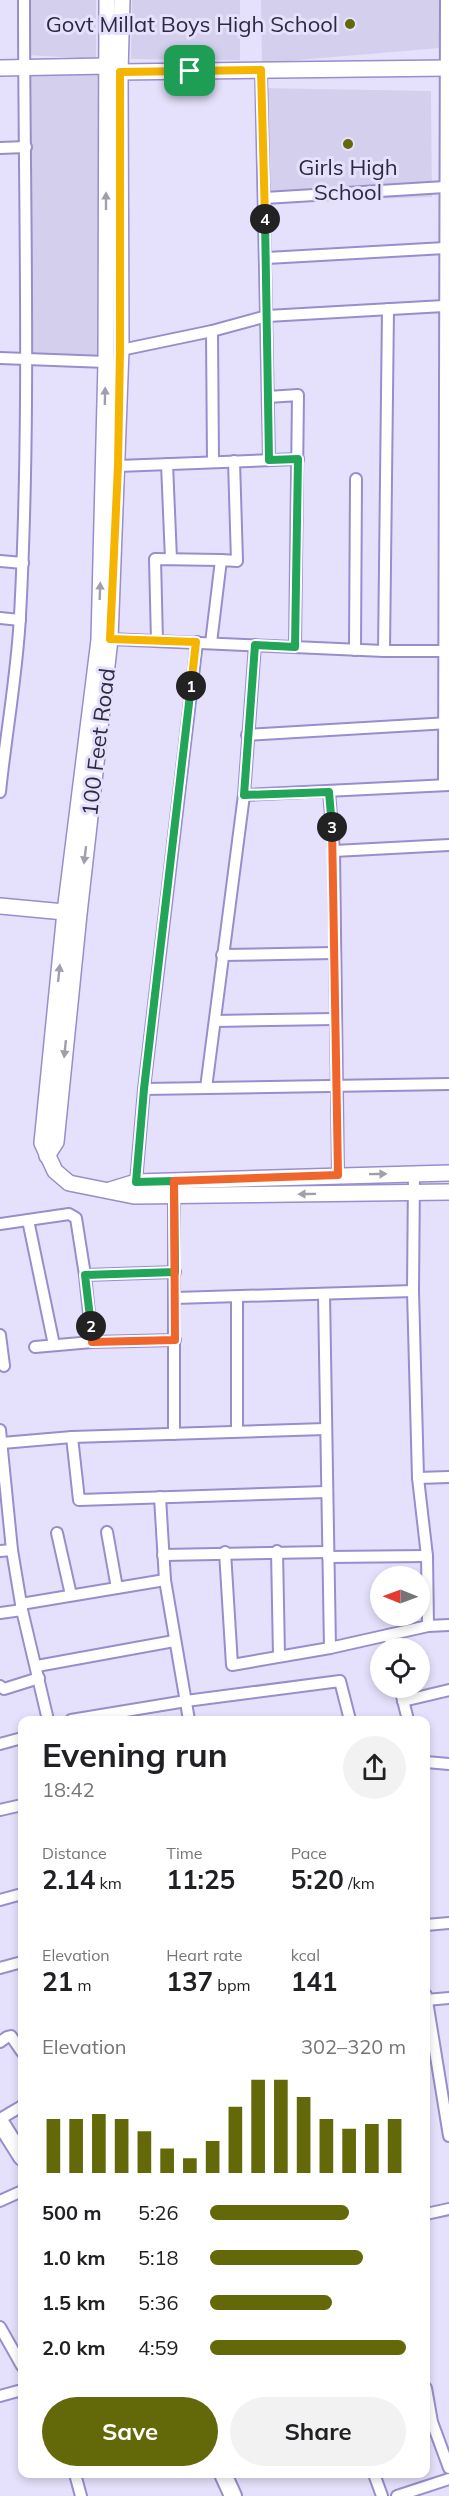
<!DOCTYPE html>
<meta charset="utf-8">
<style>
body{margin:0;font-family:Mulish,sans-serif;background:#f2f2f2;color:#202124;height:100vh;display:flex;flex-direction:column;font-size:22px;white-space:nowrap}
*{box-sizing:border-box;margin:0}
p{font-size:20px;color:#757577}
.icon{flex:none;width:33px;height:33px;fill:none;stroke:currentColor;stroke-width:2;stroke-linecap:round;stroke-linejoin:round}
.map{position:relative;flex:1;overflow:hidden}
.drawer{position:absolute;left:18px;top:1716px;width:412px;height:762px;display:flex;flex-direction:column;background:#fff;border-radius:12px;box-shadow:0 3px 9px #0003}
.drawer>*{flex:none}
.needle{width:39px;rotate:271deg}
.fabs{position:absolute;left:370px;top:1566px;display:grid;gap:12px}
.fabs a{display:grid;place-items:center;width:60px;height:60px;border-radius:50%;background:#fff;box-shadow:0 3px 9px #0003;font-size:30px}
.pin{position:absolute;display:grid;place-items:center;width:51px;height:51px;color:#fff;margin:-26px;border-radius:12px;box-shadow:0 3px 9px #0006}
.km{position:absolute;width:30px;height:30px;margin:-15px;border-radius:50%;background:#222;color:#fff;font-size:16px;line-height:30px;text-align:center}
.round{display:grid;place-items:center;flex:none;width:63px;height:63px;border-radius:32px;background:#f2f2f2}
.head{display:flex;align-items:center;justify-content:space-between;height:102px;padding:0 24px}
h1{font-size:33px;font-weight:700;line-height:45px}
.stats{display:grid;grid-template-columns:repeat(3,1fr);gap:9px;height:102px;padding:6px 24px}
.stats div{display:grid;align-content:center}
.stats b{font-size:26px;font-weight:700}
.stats small{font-size:16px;font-weight:400}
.stats p{font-size:16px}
.chart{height:168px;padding:12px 24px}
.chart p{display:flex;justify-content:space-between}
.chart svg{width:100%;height:108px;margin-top:6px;stroke:#636808;stroke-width:6}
.button{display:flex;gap:12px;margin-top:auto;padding:12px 24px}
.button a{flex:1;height:69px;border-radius:36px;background:#636808;color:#fff;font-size:24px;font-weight:700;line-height:69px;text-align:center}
.button a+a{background:#f2f2f2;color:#202124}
ul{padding:0 24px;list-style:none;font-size:20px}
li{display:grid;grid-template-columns:96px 72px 1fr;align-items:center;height:45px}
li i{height:15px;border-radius:8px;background:#636808}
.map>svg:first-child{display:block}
.built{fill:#d4cfed}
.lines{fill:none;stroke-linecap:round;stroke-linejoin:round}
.street-casing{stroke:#998dcc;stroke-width:14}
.secondary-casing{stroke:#998dcc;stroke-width:18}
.primary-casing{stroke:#998dcc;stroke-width:20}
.street{stroke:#fff;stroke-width:10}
.secondary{stroke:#fff;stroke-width:15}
.primary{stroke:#fff;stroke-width:16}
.oneway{fill:#a19faa}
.split-1-casing{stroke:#fff;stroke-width:12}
.split-2-casing{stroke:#fff;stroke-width:12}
.split-3-casing{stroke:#fff;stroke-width:12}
.split-4-casing{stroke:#fff;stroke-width:12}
.split-5-casing{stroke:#fff;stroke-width:12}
.split-1{stroke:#f5b400;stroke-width:8}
.split-2{stroke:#22a559;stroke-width:8}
.split-3{stroke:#f0652b;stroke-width:8}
.split-4{stroke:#22a559;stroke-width:8}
.split-5{stroke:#f5b400;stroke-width:8}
.poi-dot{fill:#636808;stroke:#e5e1fc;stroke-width:2}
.labels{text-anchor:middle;stroke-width:6;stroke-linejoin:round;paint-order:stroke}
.poi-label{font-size:22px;fill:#2e2943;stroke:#e5e1fc;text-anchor:end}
.street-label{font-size:22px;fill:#2e2943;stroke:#e5e1fc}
</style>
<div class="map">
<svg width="449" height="2496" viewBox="0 0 449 2496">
<rect width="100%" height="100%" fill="#e5e1fc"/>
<g class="built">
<path d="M 29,0 L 96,0 L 96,59 L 27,55 Z"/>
<path d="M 132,0 L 240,0 L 240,60 L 131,59 Z"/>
<path d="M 261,0 L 440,0 L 440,48 L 262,63 Z"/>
<path d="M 26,71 L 99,72 L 99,355 L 29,354 Z"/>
<path d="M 262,88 L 431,91 L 432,197 L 277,202 L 265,198 Z"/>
</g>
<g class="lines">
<defs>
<g id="street">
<path d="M 261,71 L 269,460"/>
<path d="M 0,148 L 26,147"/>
<path d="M 265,198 L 445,187"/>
<path d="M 267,258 L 445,248"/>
<path d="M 212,331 L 213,462"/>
<path d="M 121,350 L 212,331 L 267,316 L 444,306"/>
<path d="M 0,358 L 106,362"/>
<path d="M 268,397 L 298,395 L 295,647"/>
<path d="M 167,464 L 171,559"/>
<path d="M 118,466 L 298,459"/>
<path d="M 0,561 L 23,563"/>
<path d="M 0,618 L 20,620"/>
<path d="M 110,639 L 384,651 L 444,651"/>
<path d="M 157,641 L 155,559 L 221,560"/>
<path d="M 211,643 L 221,560 L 237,561 L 234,461"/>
<path d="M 355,650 L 356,479"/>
<path d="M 384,651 L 388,309"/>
<path d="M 247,735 L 449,723"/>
<path d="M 444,785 L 446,0"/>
<path d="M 0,792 C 6,733 17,675 20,616 C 31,411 24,205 24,0"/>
<path d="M 329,792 L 334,851 L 338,1175"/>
<path d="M 244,795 L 449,785"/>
<path d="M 334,851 L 449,845"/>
<path d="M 222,955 L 334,953"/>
<path d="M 215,1021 L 335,1019"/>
<path d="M 206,1088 L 244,795 L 255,645"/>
<path d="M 144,1089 L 449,1084"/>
<path d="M 414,1174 L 413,1291 L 418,1478 L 427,1556 L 428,1626"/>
<path d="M 136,1182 L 144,1089 L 197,642"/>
<path d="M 174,1190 L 174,1434"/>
<path d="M 28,1220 L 54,1345"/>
<path d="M 0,1224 L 69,1214 L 76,1218 L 85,1275 L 92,1342"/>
<path d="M 85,1275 L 175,1272"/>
<path d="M 324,1294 L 330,1648"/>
<path d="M 175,1298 L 413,1291"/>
<path d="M 0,1335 L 4,1366"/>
<path d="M 35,1347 L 92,1342 L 175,1340"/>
<path d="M 0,1430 L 12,1550 L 22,1610 L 48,1720"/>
<path d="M 237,1431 L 237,1297"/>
<path d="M 72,1437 L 79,1500 L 326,1492"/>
<path d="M 2,1443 L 72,1437 L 325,1429"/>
<path d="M 418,1478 L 449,1477"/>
<path d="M 160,1497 L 165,1580 L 189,1720"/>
<path d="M 107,1532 L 117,1588"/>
<path d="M 57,1533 L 71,1595"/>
<path d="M 0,1551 L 12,1550"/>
<path d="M 277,1551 L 279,1656"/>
<path d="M 225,1552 L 232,1665 L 330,1648 L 428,1626 L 449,1625"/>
<path d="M 163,1555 L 328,1552"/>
<path d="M 328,1557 L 427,1556"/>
<path d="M 21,1604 L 165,1580"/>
<path d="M 0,1613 L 22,1610"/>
<path d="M 389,1635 L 392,1648"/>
<path d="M 37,1666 L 174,1641"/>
<path d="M 0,1686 L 4,1689 L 39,1678"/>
<path d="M 400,1688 L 408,1720"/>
<path d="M 403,1701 L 449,1690"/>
<path d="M 71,1720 L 186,1701 L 340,1681 L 350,1720"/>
<path d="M 0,1744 L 22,1738"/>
<path d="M 426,1762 L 449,1764"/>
<path d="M 0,1810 L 22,1805"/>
<path d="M 0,1900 L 22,1894"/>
<path d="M 426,1925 L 449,1923"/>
<path d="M 0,1968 L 22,1962"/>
<path d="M 426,1995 L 449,2136"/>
<path d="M 426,2000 L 449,1998"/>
<path d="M 0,2042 L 7,2037 L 11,2036 L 22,2052"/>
<path d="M 0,2119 L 22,2106"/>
<path d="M 0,2201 L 22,2191"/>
<path d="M 426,2214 L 449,2209"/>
<path d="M 0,2327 L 22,2366"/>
<path d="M 426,2388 L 432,2422 L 449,2468"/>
<path d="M 0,2396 L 22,2390"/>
<path d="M 75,2474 L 81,2496"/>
<path d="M 374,2474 L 382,2496"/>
<path d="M 397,2496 L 449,2479"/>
</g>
<g id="secondary">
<path d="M 107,0 L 106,362 L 99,640 L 65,912 L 42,1143 L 55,1171 L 69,1183 L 134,1196 L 449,1192"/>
<path d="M 0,68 L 107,66 L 120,72 L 449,68"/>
<path d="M 0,906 L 75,913"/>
<path d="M 47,1156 L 56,1142 L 79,914 L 110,639 L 121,350 L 120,72 L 122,0"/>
<path d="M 110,1190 L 136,1182 L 449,1173"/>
</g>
<g id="primary">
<path d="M 0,2122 L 22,2157"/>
<path d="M 223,2474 L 233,2496"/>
</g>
</defs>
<use href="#street" class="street-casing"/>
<use href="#secondary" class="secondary-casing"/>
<use href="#primary" class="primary-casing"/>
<use href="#street" class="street"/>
<use href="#secondary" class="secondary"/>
<use href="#primary" class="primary"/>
</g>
<defs><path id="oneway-solid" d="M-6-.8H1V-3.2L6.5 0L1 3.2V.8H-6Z" transform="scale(1.5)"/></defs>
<g class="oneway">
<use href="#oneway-solid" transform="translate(106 201) rotate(-90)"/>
<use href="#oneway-solid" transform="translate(105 396) rotate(-89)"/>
<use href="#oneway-solid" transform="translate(100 591) rotate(-88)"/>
<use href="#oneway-solid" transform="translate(85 855) rotate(97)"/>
<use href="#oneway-solid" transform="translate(59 973) rotate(-84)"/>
<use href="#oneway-solid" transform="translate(65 1049) rotate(96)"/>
<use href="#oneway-solid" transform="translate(378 1174) rotate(-1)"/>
<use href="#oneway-solid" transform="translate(307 1194) rotate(179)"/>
</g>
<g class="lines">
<defs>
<path id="split-1" d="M 190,71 L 120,72 L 120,350 L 118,466 L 110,639 L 196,642 L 191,686"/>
<path id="split-2" d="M 91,1326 L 85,1275 L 175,1272 L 174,1181 L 136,1182 L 144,1089 L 191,686"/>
<path id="split-3" d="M 91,1326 L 92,1342 L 175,1340 L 174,1181 L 338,1175 L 332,827"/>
<path id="split-4" d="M 265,219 L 269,460 L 298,459 L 295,647 L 255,645 L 244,795 L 329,792 L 332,827"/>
<path id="split-5" d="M 190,71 L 261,70 L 265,219"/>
</defs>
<use href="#split-1" class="split-1-casing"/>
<use href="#split-2" class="split-2-casing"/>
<use href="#split-3" class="split-3-casing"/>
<use href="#split-4" class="split-4-casing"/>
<use href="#split-5" class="split-5-casing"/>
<use href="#split-1" class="split-1"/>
<use href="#split-2" class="split-2"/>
<use href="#split-3" class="split-3"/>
<use href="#split-4" class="split-4"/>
<use href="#split-5" class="split-5"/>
</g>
<g class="poi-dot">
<circle cx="350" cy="24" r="6"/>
<circle cx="348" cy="144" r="6"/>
</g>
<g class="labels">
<g class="poi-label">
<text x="338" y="32">Govt Millat Boys High School</text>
<text x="348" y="175" text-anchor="middle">Girls High<tspan x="348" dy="25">School</tspan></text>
</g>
<g class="street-label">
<text transform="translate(98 742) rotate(-83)" y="8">100 Feet Road</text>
</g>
</g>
</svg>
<div class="fabs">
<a><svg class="needle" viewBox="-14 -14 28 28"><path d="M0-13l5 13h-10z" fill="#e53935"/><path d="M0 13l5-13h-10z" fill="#757577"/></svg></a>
<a><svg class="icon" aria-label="locate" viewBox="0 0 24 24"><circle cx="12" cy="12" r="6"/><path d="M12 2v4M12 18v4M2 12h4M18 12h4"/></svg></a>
</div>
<div class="pin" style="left:190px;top:71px;background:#1e9e55"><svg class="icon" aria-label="arrive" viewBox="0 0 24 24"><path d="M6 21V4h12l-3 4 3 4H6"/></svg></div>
<b class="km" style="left:191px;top:686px">1</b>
<b class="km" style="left:91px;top:1326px">2</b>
<b class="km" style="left:332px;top:827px">3</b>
<b class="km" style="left:265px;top:219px">4</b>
<section class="drawer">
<div class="head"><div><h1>Evening run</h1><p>18:42</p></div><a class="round"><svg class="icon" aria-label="share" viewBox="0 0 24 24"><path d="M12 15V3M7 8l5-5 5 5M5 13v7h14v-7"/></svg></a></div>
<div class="stats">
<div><p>Distance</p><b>2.14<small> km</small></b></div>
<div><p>Time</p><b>11:25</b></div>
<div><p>Pace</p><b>5:20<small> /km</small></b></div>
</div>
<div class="stats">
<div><p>Elevation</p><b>21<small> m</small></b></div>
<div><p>Heart rate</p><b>137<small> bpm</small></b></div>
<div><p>kcal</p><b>141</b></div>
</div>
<div class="chart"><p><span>Elevation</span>302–320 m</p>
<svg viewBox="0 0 160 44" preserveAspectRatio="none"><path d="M5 44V22M15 44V22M25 44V20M35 44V22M45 44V27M55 44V34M65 44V38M75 44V31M85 44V17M95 44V6M105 44V6M115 44V13M125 44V22M135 44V26M145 44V24M155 44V22"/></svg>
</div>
<ul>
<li><b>500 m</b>5:26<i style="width:71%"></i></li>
<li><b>1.0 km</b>5:18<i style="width:78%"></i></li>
<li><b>1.5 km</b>5:36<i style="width:62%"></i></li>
<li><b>2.0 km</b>4:59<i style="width:100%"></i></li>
</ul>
<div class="button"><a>Save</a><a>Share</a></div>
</section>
</div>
